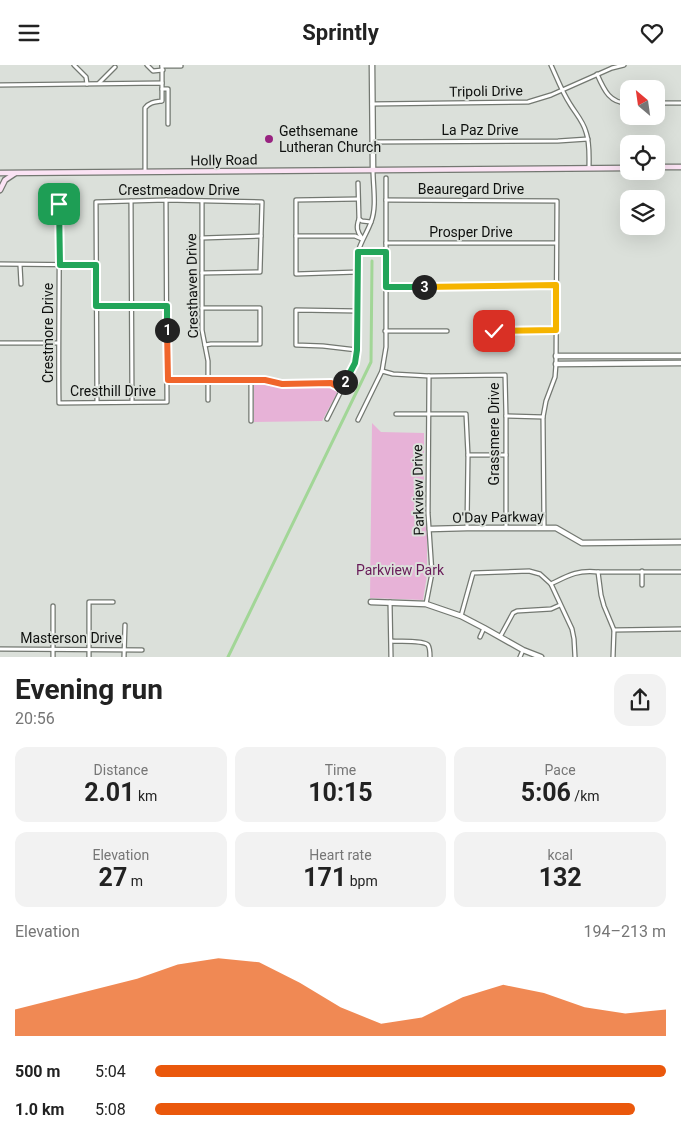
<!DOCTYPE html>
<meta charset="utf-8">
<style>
body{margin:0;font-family:Roboto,sans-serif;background:#f2f2f2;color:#222;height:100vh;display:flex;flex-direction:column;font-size:19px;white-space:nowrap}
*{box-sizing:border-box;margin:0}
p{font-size:16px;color:#767676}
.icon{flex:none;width:28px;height:28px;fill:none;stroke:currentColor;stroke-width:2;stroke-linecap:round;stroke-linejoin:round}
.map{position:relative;height:592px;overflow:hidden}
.side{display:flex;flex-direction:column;background:#fff;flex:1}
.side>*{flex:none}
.needle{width:32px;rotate:331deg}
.controls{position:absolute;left:620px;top:15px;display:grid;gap:10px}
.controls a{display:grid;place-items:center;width:45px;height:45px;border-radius:10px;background:#fff;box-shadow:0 5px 20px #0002;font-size:25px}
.pin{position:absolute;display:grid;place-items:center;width:42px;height:42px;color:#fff;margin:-21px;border-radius:10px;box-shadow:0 2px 8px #0006}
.km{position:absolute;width:25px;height:25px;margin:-12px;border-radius:50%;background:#222;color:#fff;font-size:14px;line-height:25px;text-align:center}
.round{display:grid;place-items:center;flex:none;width:52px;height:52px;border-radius:15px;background:#f2f2f2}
.head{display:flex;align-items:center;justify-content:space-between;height:85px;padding:0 15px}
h1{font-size:28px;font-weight:700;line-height:38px}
.figures{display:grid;grid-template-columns:repeat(3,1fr);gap:8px;height:85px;padding:5px 15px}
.figures div{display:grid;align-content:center;border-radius:12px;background:#f2f2f2;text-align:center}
.figures b{font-size:25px;font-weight:700}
.figures small{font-size:14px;font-weight:400}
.figures p{font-size:14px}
.chart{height:140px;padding:10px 15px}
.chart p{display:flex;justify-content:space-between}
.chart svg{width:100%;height:90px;margin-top:5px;fill:#ea580c;opacity:.7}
ul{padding:0 15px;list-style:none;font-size:16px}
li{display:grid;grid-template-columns:80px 60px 1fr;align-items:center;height:38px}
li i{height:12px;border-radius:6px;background:#ea580c}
header{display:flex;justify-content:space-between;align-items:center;height:65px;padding:0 15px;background:#fff;font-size:22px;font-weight:700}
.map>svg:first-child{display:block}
.green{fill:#e7b2d7}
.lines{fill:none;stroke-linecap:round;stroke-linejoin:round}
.canal{stroke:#a2d697;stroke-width:3}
.minor-casing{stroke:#737871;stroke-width:5.5}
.tertiary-casing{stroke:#737871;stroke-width:7}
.secondary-casing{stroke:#737871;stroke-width:7}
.minor{stroke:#fff;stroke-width:3}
.tertiary{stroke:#fff;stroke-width:4.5}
.secondary{stroke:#fbe3f4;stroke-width:4.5}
.split-1-casing{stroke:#fff;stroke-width:10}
.split-2-casing{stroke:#fff;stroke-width:10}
.split-3-casing{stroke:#fff;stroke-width:10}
.split-4-casing{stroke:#fff;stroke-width:10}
.split-1{stroke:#22a559;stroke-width:6}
.split-2{stroke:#f0652b;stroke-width:6}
.split-3{stroke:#22a559;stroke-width:6}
.split-4{stroke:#f5b400;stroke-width:6}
.poi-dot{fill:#982380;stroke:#dbe0da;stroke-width:2}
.labels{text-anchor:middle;stroke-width:4;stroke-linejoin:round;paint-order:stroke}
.street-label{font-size:14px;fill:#0e100e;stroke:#dbe0da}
.poi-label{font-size:14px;fill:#0e100e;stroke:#dbe0da;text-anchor:start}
.park-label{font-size:14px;fill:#681a58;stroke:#dbe0da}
</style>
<header><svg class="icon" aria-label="menu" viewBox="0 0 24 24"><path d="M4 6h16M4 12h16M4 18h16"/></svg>Sprintly<svg class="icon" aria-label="heart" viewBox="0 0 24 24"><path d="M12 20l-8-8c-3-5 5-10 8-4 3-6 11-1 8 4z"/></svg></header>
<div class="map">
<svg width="681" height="592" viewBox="0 0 681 592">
<rect width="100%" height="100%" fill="#dbe0da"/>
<g class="green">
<path d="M 261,319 C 266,320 272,322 277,322 C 297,323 319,318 338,326 L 322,356 L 254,357 L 254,319 Z"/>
<path d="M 372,358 L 381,367 L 424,368 L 424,448 L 427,471 L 427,510 L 423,535 L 370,533 Z"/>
</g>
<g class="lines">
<path class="canal" d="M 228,592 L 371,297 L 372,196"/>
<defs>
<g id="minor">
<path d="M 74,0 L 86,12 L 87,19"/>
<path d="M 147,0 L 153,6 L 163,5"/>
<path d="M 551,0 C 557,13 562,27 570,39 C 576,49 583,56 586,67 C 590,78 589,91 589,103"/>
<path d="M 162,1 L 181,1"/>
<path d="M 597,9 C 604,25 610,39 629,38"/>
<path d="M 99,18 L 115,2"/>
<path d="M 162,18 L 162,0"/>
<path d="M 0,20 L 162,18 L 162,36 C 155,37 150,37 145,43 L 145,107"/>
<path d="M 162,24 L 168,24 L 168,59"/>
<path d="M 656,38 L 681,38"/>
<path d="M 372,39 L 528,37 L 551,30 L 612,3 L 624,0"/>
<path d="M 373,77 L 558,76 L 588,74"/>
<path d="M 358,118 L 359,154 L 362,156 L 371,157"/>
<path d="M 386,135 L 557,136 L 556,299 L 555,312 L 546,336 L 543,352 L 544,462"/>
<path d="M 131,136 L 132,337"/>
<path d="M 202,136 L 202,265 L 208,296 L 208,335"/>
<path d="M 59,139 C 60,205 58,272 59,338 L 167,337 L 166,135"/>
<path d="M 359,154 C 356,162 357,167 362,173"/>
<path d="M 296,171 L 355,171 L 362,174"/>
<path d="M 202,173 L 261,171"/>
<path d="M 386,178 L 556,178"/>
<path d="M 358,187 L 386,187"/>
<path d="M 0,199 L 97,200"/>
<path d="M 20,200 L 21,219"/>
<path d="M 358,207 L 296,209 L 296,135 L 358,134"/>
<path d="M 386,222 L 556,221"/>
<path d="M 96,241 L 167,241"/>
<path d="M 202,243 L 260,243 L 260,279 L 211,279 L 205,280"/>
<path d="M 385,266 L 447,266"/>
<path d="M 494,266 L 556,265"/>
<path d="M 0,278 L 58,278"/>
<path d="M 357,285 L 323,281 L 296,280 L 296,245 L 357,246"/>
<path d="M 382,306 L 393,309 L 429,311 L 505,310 L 506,351 L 506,462"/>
<path d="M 168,315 L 265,315 L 282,319 L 331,318 L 342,324"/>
<path d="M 97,337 L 96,137 L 166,135 L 262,137 L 260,207 L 202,208"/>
<path d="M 396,349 L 466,349 L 468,390 L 467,463"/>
<path d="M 506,351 L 543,352"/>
<path d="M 327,354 L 355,298 L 357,285 L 358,187 C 361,176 367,168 371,157 C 377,142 373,122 373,105"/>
<path d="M 358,355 L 382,306 L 386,282 L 386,113"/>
<path d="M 251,356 L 251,315"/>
<path d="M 468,390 L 506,390"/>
<path d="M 642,506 L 642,520"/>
<path d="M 598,507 L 601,530 L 604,541 L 614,565 L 613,592"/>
<path d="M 551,519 C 569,510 577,505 598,507 L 681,507"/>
<path d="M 390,537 L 391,592"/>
<path d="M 426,539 L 432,508 L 428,448 L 429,311"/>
<path d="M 53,541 L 53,592"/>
<path d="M 461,551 L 473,508 L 529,506 L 540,509 L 551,519 L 572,564 L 574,574 L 575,592"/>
<path d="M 614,565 L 681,564"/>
<path d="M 480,572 L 484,563"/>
<path d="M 500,572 L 513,548 L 517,546 L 551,544 L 560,540"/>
<path d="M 392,576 C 399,577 423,575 428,580 C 430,583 430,588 430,592"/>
<path d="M 0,584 L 142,585"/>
<path d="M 89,592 L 89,537 L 113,537"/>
<path d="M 124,592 L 125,560"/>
<path d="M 520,592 L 523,585"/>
</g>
<g id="tertiary">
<path d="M 372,0 L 373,104"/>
<path d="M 556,291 L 681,291"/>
<path d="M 556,299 L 681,298"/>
<path d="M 430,464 L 467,463 L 556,463 L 582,478 L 681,477"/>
<path d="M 371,537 L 426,539 L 461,551 L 484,563 L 523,585 L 541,592"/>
</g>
<g id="secondary">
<path d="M 656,102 L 681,102"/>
<path d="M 0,108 L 629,103"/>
<path d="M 0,125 L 5,115 L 14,109"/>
</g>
</defs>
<use href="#minor" class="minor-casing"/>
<use href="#tertiary" class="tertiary-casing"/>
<use href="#secondary" class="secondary-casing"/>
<use href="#minor" class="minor"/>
<use href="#tertiary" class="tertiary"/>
<use href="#secondary" class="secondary"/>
</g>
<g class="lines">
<defs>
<path id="split-1" d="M 59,139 L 60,200 L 96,200 L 96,241 L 167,241 L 167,265"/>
<path id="split-2" d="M 167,265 L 168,315 L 265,315 L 282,319 L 331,318 L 342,324 L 345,317"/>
<path id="split-3" d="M 345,317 L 355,298 L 357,285 L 358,187 L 386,187 L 386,222 L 424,222"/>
<path id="split-4" d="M 424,222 L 556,220 L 556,265 L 494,266"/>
</defs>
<use href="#split-1" class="split-1-casing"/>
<use href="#split-2" class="split-2-casing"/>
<use href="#split-3" class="split-3-casing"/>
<use href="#split-4" class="split-4-casing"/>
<use href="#split-1" class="split-1"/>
<use href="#split-2" class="split-2"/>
<use href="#split-3" class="split-3"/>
<use href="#split-4" class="split-4"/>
</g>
<circle class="poi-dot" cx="269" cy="74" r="5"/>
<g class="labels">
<g class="street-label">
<text transform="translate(486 26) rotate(-1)" y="5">Tripoli Drive</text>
<text x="480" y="70">La Paz Drive</text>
<text transform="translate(224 95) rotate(-1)" y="5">Holly Road</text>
<text x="471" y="129">Beauregard Drive</text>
<text x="179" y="130">Crestmeadow Drive</text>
<text x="471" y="172">Prosper Drive</text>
<text transform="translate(192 221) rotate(-91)" y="5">Cresthaven Drive</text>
<text transform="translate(48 268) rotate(-90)" y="5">Crestmore Drive</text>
<text x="113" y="331">Cresthill Drive</text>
<text transform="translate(494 369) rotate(-90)" y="5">Grassmere Drive</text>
<text transform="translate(418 425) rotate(-91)" y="5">Parkview Drive</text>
<text transform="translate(498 452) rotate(-1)" y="5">O'Day Parkway</text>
<text x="71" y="578">Masterson Drive</text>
</g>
<g class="poi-label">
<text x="279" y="71">Gethsemane<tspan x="279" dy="16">Lutheran Church</tspan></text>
</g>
<g class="park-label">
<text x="400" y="510">Parkview Park</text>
</g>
</g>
</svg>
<div class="controls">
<a><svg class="needle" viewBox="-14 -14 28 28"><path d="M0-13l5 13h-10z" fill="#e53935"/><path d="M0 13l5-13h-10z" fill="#767676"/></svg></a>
<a><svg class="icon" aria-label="locate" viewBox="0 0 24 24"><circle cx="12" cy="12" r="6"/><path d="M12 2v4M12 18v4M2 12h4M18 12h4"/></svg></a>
<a><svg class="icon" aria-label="layers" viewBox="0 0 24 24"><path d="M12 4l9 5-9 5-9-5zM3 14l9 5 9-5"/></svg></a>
</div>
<div class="pin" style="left:59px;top:139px;background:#1e9e55"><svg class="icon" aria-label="arrive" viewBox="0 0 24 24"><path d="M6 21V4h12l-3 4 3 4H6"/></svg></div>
<div class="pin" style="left:494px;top:266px;background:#d93025"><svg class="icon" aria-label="check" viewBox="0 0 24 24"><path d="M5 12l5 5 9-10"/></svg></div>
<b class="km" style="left:167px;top:265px">1</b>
<b class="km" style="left:345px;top:317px">2</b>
<b class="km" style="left:424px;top:222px">3</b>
</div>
<section class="side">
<div class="head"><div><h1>Evening run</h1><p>20:56</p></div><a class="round"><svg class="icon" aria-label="share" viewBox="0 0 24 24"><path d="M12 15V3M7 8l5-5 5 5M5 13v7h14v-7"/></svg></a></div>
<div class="figures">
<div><p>Distance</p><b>2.01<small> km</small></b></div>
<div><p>Time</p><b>10:15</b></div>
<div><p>Pace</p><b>5:06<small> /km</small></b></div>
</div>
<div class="figures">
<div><p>Elevation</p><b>27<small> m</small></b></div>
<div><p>Heart rate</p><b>171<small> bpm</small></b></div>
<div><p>kcal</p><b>132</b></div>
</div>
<div class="chart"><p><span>Elevation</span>194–213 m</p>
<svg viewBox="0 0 160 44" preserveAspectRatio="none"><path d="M0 44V31L10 26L20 21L30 16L40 9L50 6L60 8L70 18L80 30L90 38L100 35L110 25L120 19L130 23L140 30L150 33L160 31V44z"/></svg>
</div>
<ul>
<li><b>500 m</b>5:04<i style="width:100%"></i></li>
<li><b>1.0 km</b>5:08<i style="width:94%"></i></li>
</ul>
</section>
